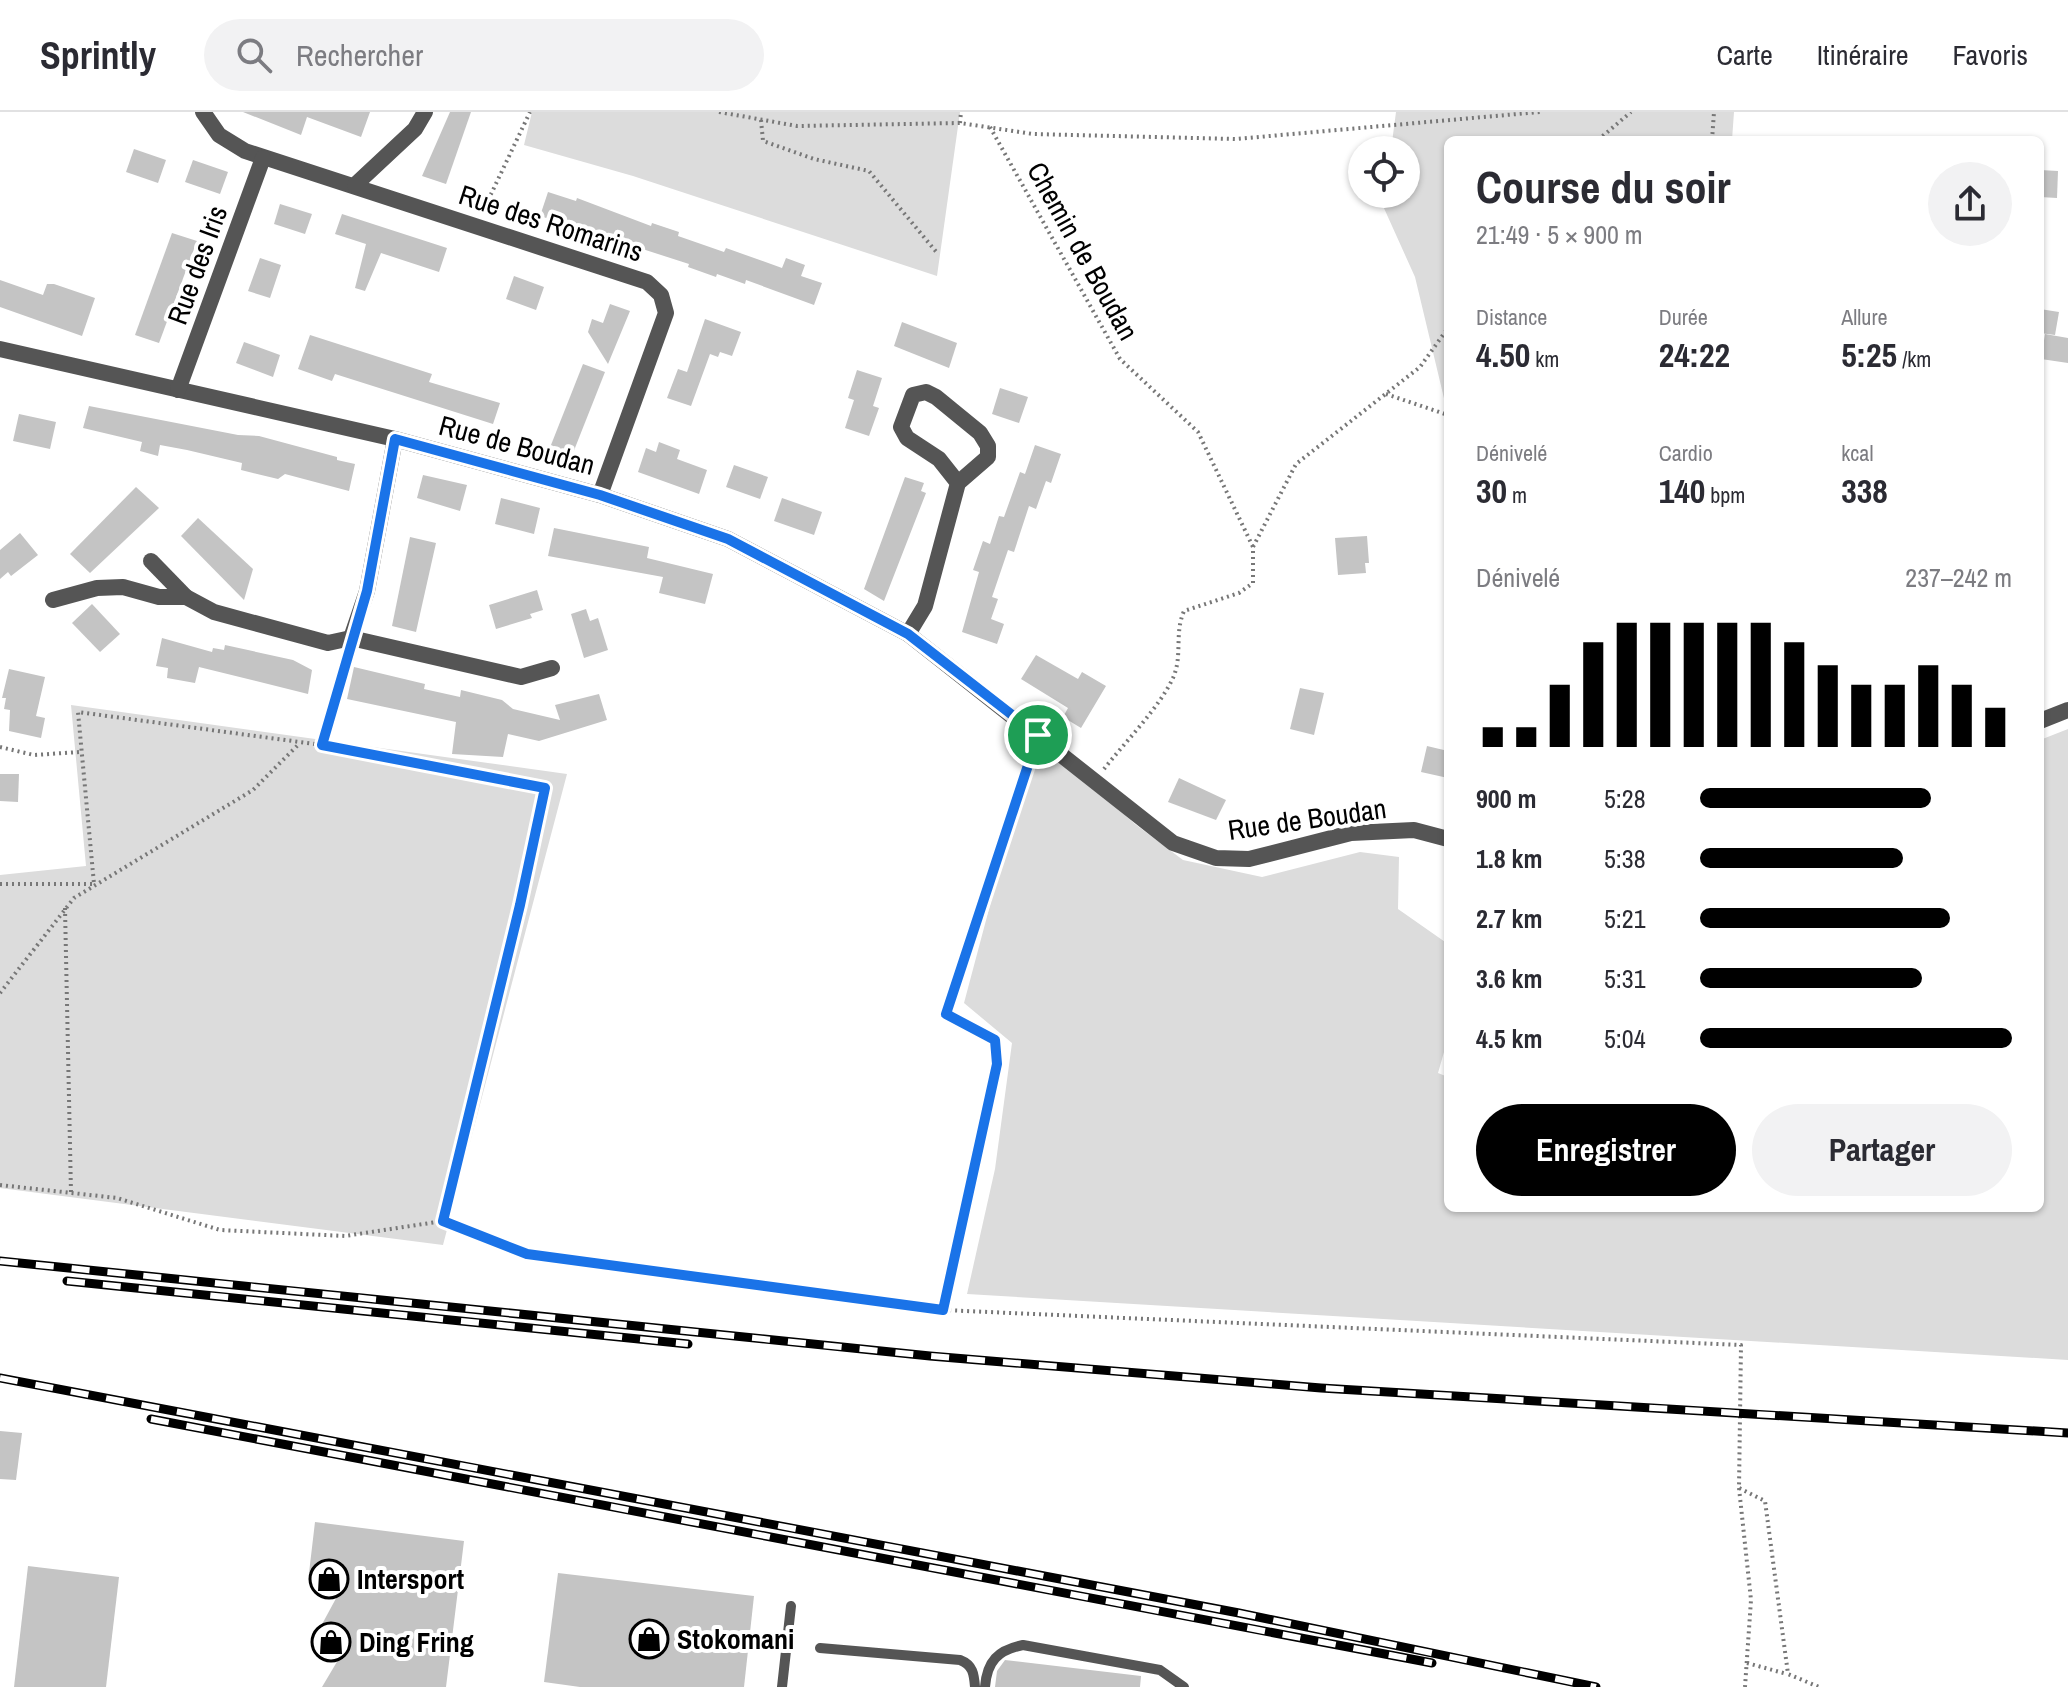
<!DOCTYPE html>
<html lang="fr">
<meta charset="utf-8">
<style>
body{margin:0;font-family:"Archivo Narrow",sans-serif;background:#f2f2f3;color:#2b2b33;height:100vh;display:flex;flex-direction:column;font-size:30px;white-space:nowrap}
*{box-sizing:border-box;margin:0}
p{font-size:26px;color:#7c7c81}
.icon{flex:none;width:44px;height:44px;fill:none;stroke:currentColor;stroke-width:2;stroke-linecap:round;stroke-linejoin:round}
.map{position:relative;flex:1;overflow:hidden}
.drawer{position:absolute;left:1444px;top:24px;width:600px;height:1076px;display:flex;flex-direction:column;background:#fff;border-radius:12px;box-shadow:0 2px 6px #0004}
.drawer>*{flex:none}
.fabs{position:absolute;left:1348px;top:24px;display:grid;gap:16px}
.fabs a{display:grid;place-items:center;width:72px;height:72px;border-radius:50%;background:#fff;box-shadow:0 2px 6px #0004;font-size:40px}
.pin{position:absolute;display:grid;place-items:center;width:68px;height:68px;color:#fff;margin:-34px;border:4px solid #fff;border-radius:50%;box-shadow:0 2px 8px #0007}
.round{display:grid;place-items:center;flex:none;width:84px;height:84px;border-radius:42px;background:#f2f2f3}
.summary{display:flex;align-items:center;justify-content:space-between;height:136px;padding:0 32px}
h1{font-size:44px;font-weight:700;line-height:60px}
.figures{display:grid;grid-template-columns:repeat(3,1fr);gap:12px;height:136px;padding:8px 32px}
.figures div{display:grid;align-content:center}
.figures b{font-size:34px;font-weight:700}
.figures small{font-size:22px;font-weight:400}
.figures p{font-size:22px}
.chart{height:224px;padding:16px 32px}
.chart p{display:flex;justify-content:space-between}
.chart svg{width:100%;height:144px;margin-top:8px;stroke:#000;stroke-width:6}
.button{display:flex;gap:16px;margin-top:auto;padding:16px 32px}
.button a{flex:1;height:92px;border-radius:48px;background:#000;color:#fff;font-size:32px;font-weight:700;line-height:92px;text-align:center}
.button a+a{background:#f2f2f3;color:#2b2b33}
ul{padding:0 32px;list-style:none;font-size:26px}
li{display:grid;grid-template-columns:128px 96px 1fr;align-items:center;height:60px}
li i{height:20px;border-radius:10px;background:#000}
header{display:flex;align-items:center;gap:48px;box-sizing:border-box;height:112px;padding:0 40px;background:#fff;border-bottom:2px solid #e1e1e2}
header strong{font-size:38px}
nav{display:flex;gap:44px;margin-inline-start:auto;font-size:28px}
.search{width:560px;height:72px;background:#f2f2f3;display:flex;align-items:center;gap:20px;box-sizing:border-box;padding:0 28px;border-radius:44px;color:#7c7c81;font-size:30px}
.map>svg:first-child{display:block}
.green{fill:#dcdcdc}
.building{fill:#c4c4c4}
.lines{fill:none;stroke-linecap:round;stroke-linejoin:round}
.path{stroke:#777;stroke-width:4;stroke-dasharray:2 4;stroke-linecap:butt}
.lane{stroke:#555;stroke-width:10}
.street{stroke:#555;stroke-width:16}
.rail-casing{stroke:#000;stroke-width:9}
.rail{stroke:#fff;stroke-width:6;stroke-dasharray:18;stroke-linecap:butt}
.route-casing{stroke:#fff;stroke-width:16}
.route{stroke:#1a73e8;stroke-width:10}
.labels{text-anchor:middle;stroke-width:8;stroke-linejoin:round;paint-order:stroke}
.street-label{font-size:28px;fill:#000;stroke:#fff}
.poi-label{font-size:28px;font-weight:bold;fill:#000;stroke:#fff;text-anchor:start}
</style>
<header>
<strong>Sprintly</strong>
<div class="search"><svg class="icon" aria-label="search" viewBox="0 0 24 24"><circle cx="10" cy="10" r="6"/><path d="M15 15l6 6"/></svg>Rechercher</div>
<nav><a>Carte</a><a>Itinéraire</a><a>Favoris</a></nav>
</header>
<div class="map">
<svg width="2068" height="1575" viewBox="0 0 2068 1575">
<rect width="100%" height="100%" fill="#fff"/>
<g class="green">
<path d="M 532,0 L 960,0 L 937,164 L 633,64 L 524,33 Z"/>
<path d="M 1396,0 L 1734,0 L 1732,28 L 1448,28 L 1448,303 L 1415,165 L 1383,94 L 1385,82 L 1406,82 L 1406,38 L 1391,38 Z"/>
<path d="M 71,593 L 567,662 L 443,1133 L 0,1076 L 0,763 L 86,754 Z"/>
<path d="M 2068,617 L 2068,1248 L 967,1182 L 995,1057 L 1012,931 L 964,891 L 1035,624 L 1135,712 L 1183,748 L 1262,765 L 1360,740 L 1399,745 L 1398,797 L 1448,832 L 1448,926 L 1438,961 L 1448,965 L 1448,1096 L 2040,1096 L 2040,628 Z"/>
</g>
<g class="building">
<path d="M 243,0 L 370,0 L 361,25 L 307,5 L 301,23 Z"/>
<path d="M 450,0 L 471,0 L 446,72 L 422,64 Z"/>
<path d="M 134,37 L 166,48 L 158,71 L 126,60 Z"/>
<path d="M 193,48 L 228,60 L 220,82 L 185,70 Z"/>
<path d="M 2040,58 L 2058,59 L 2057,86 L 2040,85 Z"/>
<path d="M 548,80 L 576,89 L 577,86 L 651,114 L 652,111 L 679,120 L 678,124 L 724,140 L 726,136 L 782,156 L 786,146 L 805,153 L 801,164 L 822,171 L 814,193 L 746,168 L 745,172 L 717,162 L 716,165 L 688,155 L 689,152 L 540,104 Z"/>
<path d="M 280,92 L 312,102 L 305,122 L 274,112 Z"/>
<path d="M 342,102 L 447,136 L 439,160 L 381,141 L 365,179 L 355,176 L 366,132 L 335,122 Z"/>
<path d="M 172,121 L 197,129 L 159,231 L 135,223 Z"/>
<path d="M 260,146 L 281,153 L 270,186 L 248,179 Z"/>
<path d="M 514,164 L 544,175 L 536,198 L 506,187 Z"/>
<path d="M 0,168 L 43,183 L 47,172 L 54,172 L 95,186 L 82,224 L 0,195 Z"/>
<path d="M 610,192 L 630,199 L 608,252 L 588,220 L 592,207 L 603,211 Z"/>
<path d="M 2040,197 L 2059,200 L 2055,223 L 2040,221 Z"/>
<path d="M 705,207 L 741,220 L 732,244 L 720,240 L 718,245 L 710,242 L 691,294 L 667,286 L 678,257 L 687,260 Z"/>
<path d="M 902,210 L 957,231 L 949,256 L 894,234 Z"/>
<path d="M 2045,222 L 2068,226 L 2068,251 L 2041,247 Z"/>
<path d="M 310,223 L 432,262 L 429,270 L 500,291 L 493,312 L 335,262 L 332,269 L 298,257 Z"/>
<path d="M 244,230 L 280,243 L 273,265 L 236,251 Z"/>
<path d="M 583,252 L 605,260 L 571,346 L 549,338 Z"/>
<path d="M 857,258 L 882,266 L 873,294 L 879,296 L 869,324 L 845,316 L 854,288 L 848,286 Z"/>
<path d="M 1000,276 L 1028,285 L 1019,311 L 992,302 Z"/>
<path d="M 89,294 L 238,323 L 259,324 L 337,345 L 337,348 L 355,352 L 349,379 L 285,362 L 278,367 L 241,358 L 242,351 L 187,338 L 160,333 L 158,344 L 140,339 L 142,330 L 83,316 Z"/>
<path d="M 19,302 L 56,310 L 50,337 L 13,329 Z"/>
<path d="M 659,330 L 680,338 L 677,347 L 707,358 L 699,382 L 638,360 L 646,336 L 656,340 Z"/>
<path d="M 1035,333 L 1061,342 L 1051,371 L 1046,369 L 1036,397 L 1029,394 L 1014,440 L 1008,438 L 992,485 L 998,487 L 991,507 L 1004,512 L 997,532 L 962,520 L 979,460 L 973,458 L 983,429 L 990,432 L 999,404 L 1004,405 L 1020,360 L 1025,362 Z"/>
<path d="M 734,353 L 768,365 L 760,387 L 726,375 Z"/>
<path d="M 423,363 L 467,373 L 460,399 L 417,386 Z"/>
<path d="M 905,365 L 924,371 L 921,379 L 926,381 L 884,489 L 864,477 Z"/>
<path d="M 136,375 L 159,396 L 90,461 L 70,442 Z"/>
<path d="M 501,386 L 540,396 L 534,422 L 495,412 Z"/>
<path d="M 782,386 L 822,400 L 814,423 L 774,409 Z"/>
<path d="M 198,406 L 253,457 L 244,488 L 181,424 Z"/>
<path d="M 554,416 L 649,435 L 647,446 L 713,462 L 705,492 L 659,481 L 663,465 L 548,444 Z"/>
<path d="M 20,421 L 38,443 L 11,464 L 8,460 L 0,467 L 0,438 Z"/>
<path d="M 1367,424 L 1369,451 L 1365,451 L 1366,461 L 1338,463 L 1335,426 Z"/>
<path d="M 410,425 L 436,431 L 416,520 L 392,514 Z"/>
<path d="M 537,478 L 543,498 L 530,502 L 532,506 L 496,517 L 489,493 Z"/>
<path d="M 92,492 L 120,522 L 100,540 L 72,511 Z"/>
<path d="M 586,497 L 590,509 L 598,506 L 608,538 L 584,546 L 571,502 Z"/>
<path d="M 162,526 L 212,540 L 213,536 L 224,538 L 225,533 L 293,548 L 312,558 L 308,582 L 199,555 L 195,571 L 167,566 L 168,556 L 156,554 Z"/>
<path d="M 1036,543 L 1078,567 L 1082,560 L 1106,574 L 1081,616 L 1063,605 L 1068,596 L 1021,567 Z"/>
<path d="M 354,555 L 425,572 L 424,577 L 460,585 L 461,578 L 502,588 L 513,597 L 560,608 L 555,593 L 599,582 L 607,608 L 539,629 L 508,622 L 503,645 L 452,642 L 456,610 L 347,587 Z"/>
<path d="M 9,557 L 45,565 L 36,604 L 45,606 L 41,626 L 9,619 L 10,598 L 4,597 L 6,586 L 2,586 Z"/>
<path d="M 1300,576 L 1324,581 L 1314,623 L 1290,617 Z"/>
<path d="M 1427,634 L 1448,639 L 1448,666 L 1421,660 Z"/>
<path d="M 0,662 L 19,662 L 18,690 L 0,689 Z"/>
<path d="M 1179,666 L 1226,688 L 1216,708 L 1168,690 Z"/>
<path d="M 0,1319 L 22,1321 L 16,1368 L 0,1367 Z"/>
<path d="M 315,1410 L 464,1429 L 446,1575 L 322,1575 L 341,1543 L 314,1527 L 340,1479 L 309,1461 Z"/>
<path d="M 28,1454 L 119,1465 L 106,1575 L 14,1575 Z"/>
<path d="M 558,1461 L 754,1484 L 744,1575 L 580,1575 L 544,1570 Z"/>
<path d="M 1005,1548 L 1141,1564 L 1140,1575 L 995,1575 L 997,1559 Z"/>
</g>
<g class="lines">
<g class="path">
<path d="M 719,0 L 797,14 L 960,11 L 1033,22 L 1236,27 L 1540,0"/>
<path d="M 761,8 L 763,29 L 814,47 L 869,59 L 938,142"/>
<path d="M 960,11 L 961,0"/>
<path d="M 990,15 L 1120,247 L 1198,320 L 1253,435"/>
<path d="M 1598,28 L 1631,0"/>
<path d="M 1712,28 L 1714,0"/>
<path d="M 483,99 L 530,0"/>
<path d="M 1386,282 L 1448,303"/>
<path d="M 322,633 L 346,544"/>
<path d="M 0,635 L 34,643 L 79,640"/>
<path d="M 1104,657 C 1125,630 1159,596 1173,566 C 1183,543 1174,522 1184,499 L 1239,481 L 1253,471 L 1253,435 L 1296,352 L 1420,255 L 1448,216"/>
<path d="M 0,772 L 94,772 L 78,600 L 322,633 L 545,676 L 520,793 L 443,1109"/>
<path d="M 65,796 L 71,1081"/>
<path d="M 0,881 L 74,786 L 253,678 L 300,631"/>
<path d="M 0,1073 L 117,1086 L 220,1118 L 345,1124 L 443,1109 L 527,1142 L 943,1198 L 1741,1233 L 1739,1376 L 1765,1389 L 1788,1562 L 1819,1575"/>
<path d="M 943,1198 L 997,952 L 995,928 L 946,902 L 1033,640"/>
<path d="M 1739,1376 L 1751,1488 L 1745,1575"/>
<path d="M 1747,1551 L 1787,1562"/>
</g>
<g class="lane">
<path d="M 820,1536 L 960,1548 C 973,1553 974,1562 975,1575"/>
<path d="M 782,1575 L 791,1494"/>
<path d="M 985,1575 C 987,1549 998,1538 1023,1533 L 1160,1558 L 1184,1575"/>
</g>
<g class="street">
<path d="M 203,0 L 219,23 L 245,39 L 647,170 L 661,183 L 666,201 L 600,383"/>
<path d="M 355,73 L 415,17 L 425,0"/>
<path d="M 0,237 L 395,327 L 600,383 L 728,427 L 908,522 L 1173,731 L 1216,746 L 1249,747 L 1351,721 L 1414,718 L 1448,727"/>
<path d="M 178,278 L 263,46"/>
<path d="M 151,449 L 186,485"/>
<path d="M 53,488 L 97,476 L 123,475 L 159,485 L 186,485 L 214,500 L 328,531 L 351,526 L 521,565 L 552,556"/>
<path d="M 908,522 L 925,494 L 958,371 L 988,345 L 988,334 L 980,321 L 936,285 L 926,280 L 913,283 L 901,315 L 907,326 L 939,347 L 958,371"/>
<path d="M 351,526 L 367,479 L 395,327"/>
<path d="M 2040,609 L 2068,598"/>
</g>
<defs>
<g id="rail">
<path d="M 0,1149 L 930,1244 L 1321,1276 L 2068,1321"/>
<path d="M 67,1169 L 688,1232"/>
<path d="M 0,1266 L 1239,1501 L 1596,1575"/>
<path d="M 151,1307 L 1432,1551"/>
</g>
</defs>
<use href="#rail" class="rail-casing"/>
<use href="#rail" class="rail"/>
</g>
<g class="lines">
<defs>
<path id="route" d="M 395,327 L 600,383 L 728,427 L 908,522 L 1038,623 L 946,902 L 995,928 L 997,952 L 943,1198 L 527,1142 L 443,1109 L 520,793 L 545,676 L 322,633 L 367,479 Z"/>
</defs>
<use href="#route" class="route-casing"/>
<use href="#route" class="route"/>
</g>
<defs>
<symbol id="shop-ring" viewBox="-11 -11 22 22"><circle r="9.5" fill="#fff" stroke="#000" stroke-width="1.5"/><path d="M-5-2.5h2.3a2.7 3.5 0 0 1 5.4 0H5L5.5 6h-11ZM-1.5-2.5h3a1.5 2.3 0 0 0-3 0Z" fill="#000"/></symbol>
</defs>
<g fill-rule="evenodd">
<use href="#shop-ring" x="307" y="1445" width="44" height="44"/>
<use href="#shop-ring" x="627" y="1505" width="44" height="44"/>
<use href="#shop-ring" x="309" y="1508" width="44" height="44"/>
</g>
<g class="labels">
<g class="street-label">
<text transform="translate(551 111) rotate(18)" y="10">Rue des Romarins</text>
<text transform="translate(1083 139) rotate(61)" y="10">Chemin de Boudan</text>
<text transform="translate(197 153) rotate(-70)" y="10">Rue des Iris</text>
<text transform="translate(517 333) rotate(15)" y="10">Rue de Boudan</text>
<text transform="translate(1307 707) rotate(-8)" y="10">Rue de Boudan</text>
</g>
<g class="poi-label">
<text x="357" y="1477">Intersport</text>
<text x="677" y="1537">Stokomani</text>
<text x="359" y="1540">Ding Fring</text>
</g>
</g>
</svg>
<div class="fabs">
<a><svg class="icon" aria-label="locate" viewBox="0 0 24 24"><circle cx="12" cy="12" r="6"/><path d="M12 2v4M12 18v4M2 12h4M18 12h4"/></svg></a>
</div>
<div class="pin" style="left:1038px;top:623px;background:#1e9e55"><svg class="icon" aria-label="arrive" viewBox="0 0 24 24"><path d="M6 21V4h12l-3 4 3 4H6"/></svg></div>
<section class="drawer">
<div class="summary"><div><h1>Course du soir</h1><p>21:49 · 5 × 900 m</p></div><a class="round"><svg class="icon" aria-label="share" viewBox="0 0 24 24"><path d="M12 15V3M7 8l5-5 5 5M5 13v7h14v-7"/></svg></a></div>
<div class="figures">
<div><p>Distance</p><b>4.50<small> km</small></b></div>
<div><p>Durée</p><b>24:22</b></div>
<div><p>Allure</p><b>5:25<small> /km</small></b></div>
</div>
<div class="figures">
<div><p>Dénivelé</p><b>30<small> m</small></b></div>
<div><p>Cardio</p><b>140<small> bpm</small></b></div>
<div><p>kcal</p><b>338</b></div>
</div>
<div class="chart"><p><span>Dénivelé</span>237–242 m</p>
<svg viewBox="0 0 160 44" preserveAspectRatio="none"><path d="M5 44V38M15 44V38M25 44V25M35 44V12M45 44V6M55 44V6M65 44V6M75 44V6M85 44V6M95 44V12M105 44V19M115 44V25M125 44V25M135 44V19M145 44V25M155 44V32"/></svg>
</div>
<ul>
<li><b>900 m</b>5:28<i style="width:74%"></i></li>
<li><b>1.8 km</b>5:38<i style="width:65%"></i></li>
<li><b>2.7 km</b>5:21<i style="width:80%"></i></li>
<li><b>3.6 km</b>5:31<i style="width:71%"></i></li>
<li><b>4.5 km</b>5:04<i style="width:100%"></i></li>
</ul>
<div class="button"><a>Enregistrer</a><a>Partager</a></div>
</section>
</div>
